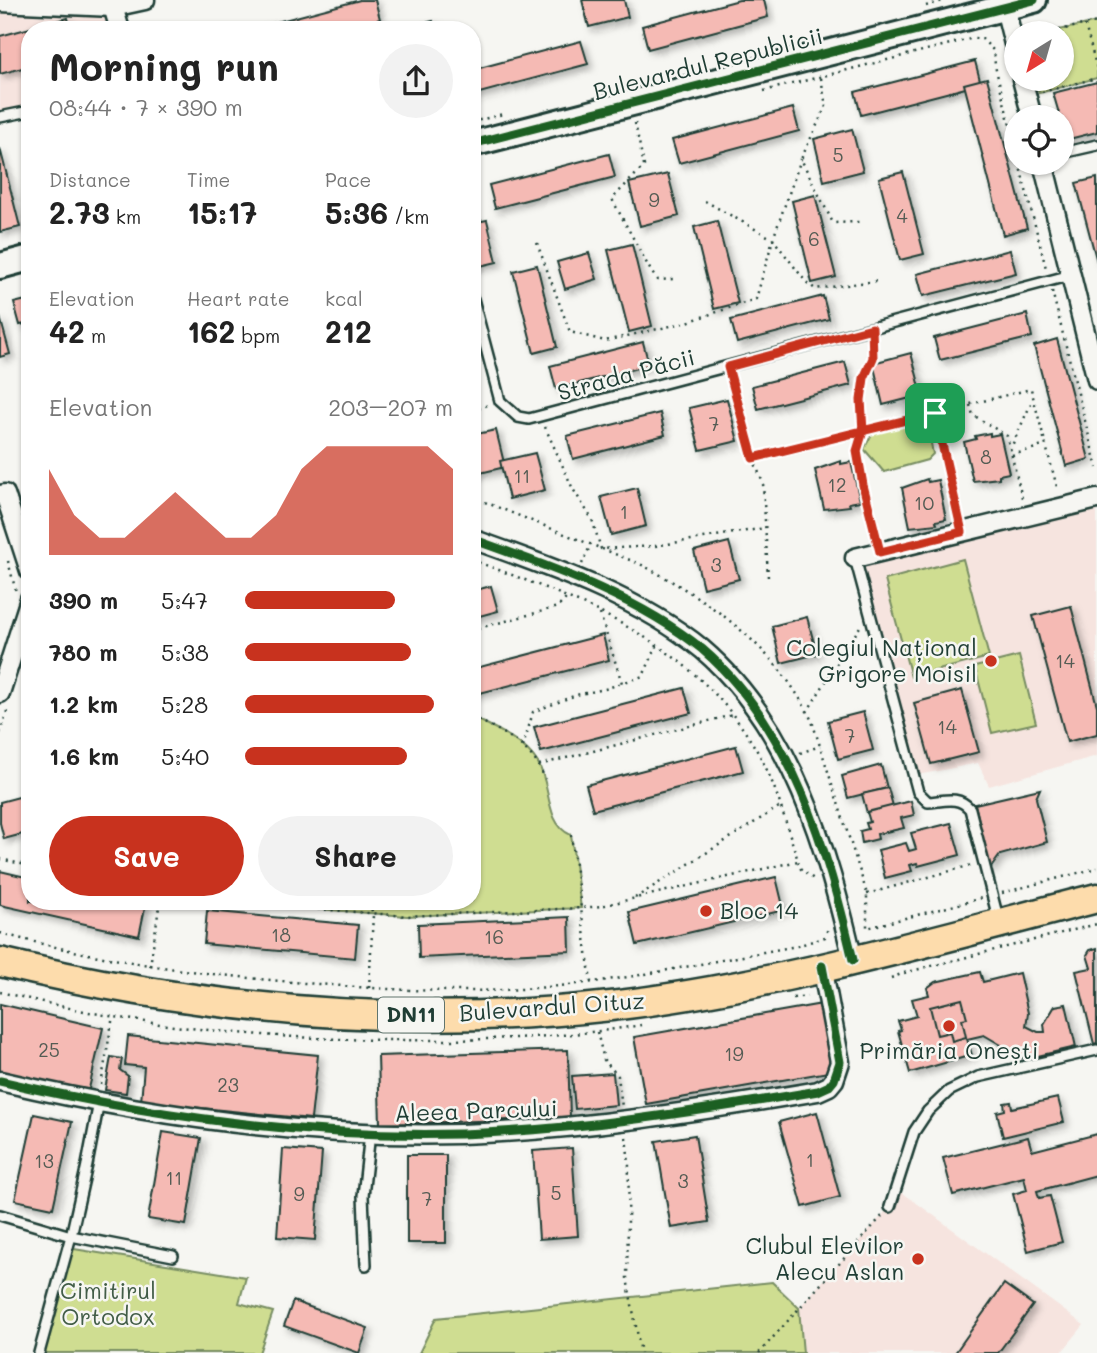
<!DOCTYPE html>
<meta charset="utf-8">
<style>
body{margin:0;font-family:Mali,sans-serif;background:#f2f2f2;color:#222;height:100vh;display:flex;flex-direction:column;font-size:26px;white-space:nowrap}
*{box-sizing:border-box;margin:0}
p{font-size:23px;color:#767676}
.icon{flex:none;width:38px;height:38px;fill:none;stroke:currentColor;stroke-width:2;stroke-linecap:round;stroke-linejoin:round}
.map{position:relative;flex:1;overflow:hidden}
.panel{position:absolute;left:21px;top:21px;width:460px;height:889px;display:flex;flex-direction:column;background:#fff;border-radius:28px;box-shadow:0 2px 5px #0004}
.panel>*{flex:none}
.needle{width:46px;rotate:217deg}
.tools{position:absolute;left:1004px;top:21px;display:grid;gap:14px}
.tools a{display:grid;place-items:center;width:70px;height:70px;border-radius:50%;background:#fff;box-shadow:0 2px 5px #0004;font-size:35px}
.pin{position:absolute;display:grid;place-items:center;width:60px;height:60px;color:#fff;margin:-30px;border-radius:14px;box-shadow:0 4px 10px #0006}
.round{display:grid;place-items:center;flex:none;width:74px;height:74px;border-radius:37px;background:#f2f2f2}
.headline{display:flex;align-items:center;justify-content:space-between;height:119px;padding:0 28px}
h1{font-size:38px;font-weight:700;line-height:52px}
.metrics{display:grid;grid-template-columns:repeat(3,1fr);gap:10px;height:119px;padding:7px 28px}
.metrics div{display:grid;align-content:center}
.metrics b{font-size:30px;font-weight:700}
.metrics small{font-size:19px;font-weight:400}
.metrics p{font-size:19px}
.chart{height:196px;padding:14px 28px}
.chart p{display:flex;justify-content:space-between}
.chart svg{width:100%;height:126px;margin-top:7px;fill:#c8321e;opacity:.7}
.primary-button{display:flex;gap:14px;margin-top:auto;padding:14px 28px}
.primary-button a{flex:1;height:80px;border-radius:42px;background:#c8321e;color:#fff;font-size:28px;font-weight:700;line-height:80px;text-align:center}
.primary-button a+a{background:#f2f2f2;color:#222}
ul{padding:0 28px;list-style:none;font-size:23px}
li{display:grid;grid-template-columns:112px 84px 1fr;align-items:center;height:52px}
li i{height:18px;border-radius:9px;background:#c8321e}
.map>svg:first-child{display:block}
.built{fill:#f6e4df}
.green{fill:#cfdd91;stroke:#778d62;stroke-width:2}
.building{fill:#f5bab4;stroke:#1f3d34;stroke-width:2;filter:url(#shadow)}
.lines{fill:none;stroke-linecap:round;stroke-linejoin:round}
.lane-casing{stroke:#1f3d34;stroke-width:14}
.street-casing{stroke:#1f3d34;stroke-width:23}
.secondary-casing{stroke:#1f3d34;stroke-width:30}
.primary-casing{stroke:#1f3d34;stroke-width:33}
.path{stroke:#1f3d34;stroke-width:2.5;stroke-dasharray:2 5;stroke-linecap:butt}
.lane{stroke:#f6f6f2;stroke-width:9}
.street{stroke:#f6f6f2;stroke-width:18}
.secondary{stroke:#f6f6f2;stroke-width:24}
.primary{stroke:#fddcac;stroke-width:28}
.cycleway-casing{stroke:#f6f6f2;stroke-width:13}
.cycleway{stroke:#1b5e20;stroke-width:9}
.route-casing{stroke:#fff;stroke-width:14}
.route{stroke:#c8321e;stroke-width:9}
.poi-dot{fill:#c8321e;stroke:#f6f6f2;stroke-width:2.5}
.labels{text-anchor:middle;stroke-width:5;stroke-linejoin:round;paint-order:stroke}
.number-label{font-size:19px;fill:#545c54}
.shield{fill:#f6f6f2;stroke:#60746d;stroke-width:2}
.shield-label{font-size:21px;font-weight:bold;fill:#1f3d34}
.street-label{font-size:23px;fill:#1f3d34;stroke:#f6f6f2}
.poi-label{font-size:23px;fill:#1f3d34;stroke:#f6f6f2;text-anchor:end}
.park-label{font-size:23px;fill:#425d47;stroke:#f6f6f2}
</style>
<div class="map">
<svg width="1097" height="1353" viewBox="0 0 1097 1353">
<defs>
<filter id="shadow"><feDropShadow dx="4" dy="4" stdDeviation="3.5" flood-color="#0004"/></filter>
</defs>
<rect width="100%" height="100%" fill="#f6f6f2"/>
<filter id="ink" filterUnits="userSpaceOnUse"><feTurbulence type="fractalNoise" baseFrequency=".0143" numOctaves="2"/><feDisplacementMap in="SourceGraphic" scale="14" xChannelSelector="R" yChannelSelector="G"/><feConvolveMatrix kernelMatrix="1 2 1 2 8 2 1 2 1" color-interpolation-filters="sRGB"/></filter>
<g filter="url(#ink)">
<g class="built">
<path d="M 0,2 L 113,6 L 120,30 L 30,30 L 30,111 L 0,117 Z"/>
<path d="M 1097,499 L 1097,756 L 989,786 L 978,763 L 913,776 L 861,567 Z"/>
<path d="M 896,1188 L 1084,1325 L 1061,1353 L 803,1353 L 799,1308 L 887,1210 Z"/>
</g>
<g class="green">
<path d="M 1097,22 L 1097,78 L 1039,93 L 1035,79 L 1062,79 L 1062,33 L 1045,33 Z"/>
<path d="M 919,421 L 931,443 L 933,454 L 927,460 L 884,472 L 864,449 L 874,430 Z"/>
<path d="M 963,559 L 989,657 L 911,677 L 885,580 Z"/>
<path d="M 1019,656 L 1036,723 L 992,733 L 975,667 Z"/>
<path d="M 473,717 C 495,729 524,740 538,763 C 551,785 545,824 571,835 L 581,908 L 407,916 L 213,901 L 472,901 Z"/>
<path d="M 68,1248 L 246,1277 L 239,1303 L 273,1312 L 259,1353 L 39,1353 Z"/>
<path d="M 772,1282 L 799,1308 L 803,1353 L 419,1353 L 436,1318 Z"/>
</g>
<g class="building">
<path d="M 360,0 L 375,0 L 380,19 L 341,30 L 254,30 L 254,28 Z"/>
<path d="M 582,0 L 624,0 L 628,17 L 589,27 Z"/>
<path d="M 739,0 L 764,0 L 768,17 L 648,49 L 642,26 Z"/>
<path d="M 68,18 L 71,30 L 30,30 L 30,66 L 0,74 L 0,36 Z"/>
<path d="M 433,21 L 436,30 L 397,30 Z"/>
<path d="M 581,41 L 588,64 L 472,95 L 472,70 Z"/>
<path d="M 975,61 L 981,84 L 861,115 L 855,92 Z"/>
<path d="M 987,78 L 1027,228 L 1003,235 L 964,84 Z"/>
<path d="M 1097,82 L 1097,132 L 1065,140 L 1062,117 L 1060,117 L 1053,93 Z"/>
<path d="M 793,108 L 799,131 L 679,163 L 672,140 Z"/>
<path d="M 852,129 L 863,171 L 824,181 L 814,139 Z"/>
<path d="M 0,148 L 20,227 L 0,232 Z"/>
<path d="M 609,154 L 615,177 L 495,208 L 489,185 Z"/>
<path d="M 903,172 L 924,254 L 900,260 L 879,178 Z"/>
<path d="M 668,174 L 679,216 L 640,226 L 629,183 Z"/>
<path d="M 1097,178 L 1097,262 L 1076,183 Z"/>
<path d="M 815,195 L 836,277 L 812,283 L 792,201 Z"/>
<path d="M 487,220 L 497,262 L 472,268 L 472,223 Z"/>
<path d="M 717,221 L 738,303 L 714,309 L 694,227 Z"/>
<path d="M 632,244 L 652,326 L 629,332 L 608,250 Z"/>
<path d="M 1010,250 L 1016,273 L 923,296 L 917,274 Z"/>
<path d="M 589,253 L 597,279 L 565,289 L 557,262 Z"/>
<path d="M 537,265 L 557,347 L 534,353 L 513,271 Z"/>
<path d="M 823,296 L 829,319 L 737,343 L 731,320 Z"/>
<path d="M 30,299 L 30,323 L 20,325 L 14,303 Z"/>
<path d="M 1027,314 L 1032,337 L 940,360 L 934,338 Z"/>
<path d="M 0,317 L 10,354 L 0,357 Z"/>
<path d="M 1057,339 L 1089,459 L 1066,466 L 1034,346 Z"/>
<path d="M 643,342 L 649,365 L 556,389 L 550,366 Z"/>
<path d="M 911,353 L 922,395 L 883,405 L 873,363 Z"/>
<path d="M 845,362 L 851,385 L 758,409 L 752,386 Z"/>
<path d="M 727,399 L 738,441 L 700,450 L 689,408 Z"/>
<path d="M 660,413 L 665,435 L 573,459 L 567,436 Z"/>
<path d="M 496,430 L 505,467 L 472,475 L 472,435 Z"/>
<path d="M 990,433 L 990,436 L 1000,434 L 1009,473 L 999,475 L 999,478 L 973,481 L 964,442 L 976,439 L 975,436 Z"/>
<path d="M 535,453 L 545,490 L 509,499 L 500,461 Z"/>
<path d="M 841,461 L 841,464 L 851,462 L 860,501 L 849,503 L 850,506 L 824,509 L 815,470 Z"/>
<path d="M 927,479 L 928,482 L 938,480 L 946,519 L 936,521 L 937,524 L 910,527 L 902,488 Z"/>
<path d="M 637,488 L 646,526 L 611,535 L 601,497 Z"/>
<path d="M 729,542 L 739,579 L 703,588 L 694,551 Z"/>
<path d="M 491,586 L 498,611 L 472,618 L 472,591 Z"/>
<path d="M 1071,606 L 1097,706 L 1097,734 L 1067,742 L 1033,616 Z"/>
<path d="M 807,617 L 817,654 L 781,663 L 772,626 Z"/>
<path d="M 603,635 L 609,660 L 472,695 L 472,669 Z"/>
<path d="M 684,688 L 691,713 L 541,752 L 534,727 Z"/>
<path d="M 962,690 L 979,752 L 931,764 L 914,703 Z"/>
<path d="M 863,712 L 873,750 L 838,759 L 828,721 Z"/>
<path d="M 736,746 L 743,771 L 593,810 L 586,785 Z"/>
<path d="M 881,765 L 887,788 L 848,798 L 842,776 Z"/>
<path d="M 888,788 L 893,806 L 867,813 L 862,794 Z"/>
<path d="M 1040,789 L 1036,798 L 1047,842 L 1000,855 L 990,869 L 975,804 Z"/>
<path d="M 30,794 L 30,832 L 4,839 L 0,823 L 0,802 Z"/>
<path d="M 911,801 L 914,815 L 901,818 L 904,828 L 877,834 L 878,839 L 862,843 L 860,831 L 868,829 L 866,823 L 870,822 L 867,812 Z"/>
<path d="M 951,823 L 960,855 L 918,866 L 917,863 L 910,865 L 912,871 L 885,878 L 878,850 L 906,843 L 909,851 L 916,849 L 911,833 Z"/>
<path d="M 0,871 L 30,878 L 30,901 L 137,901 L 146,903 L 139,936 L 0,905 Z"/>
<path d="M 776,877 L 784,910 L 637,945 L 629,912 Z"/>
<path d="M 207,911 L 358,925 L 355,958 L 204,944 Z"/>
<path d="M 569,917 L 570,951 L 419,958 L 418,924 Z"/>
<path d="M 1097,948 L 1097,1043 L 1094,1044 L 1076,971 L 1091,968 L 1087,955 L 1090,950 Z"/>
<path d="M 980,972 L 983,982 L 1019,973 L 1028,1013 L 1026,1026 L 1038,1032 L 1045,1032 L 1044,1024 L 1055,1006 L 1066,1004 L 1076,1047 L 1025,1059 L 984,1035 L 967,1039 L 972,1055 L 910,1073 L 898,1031 L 901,1030 L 898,1021 L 917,1016 L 912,999 L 929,995 L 927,988 L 935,982 Z"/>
<path d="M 962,999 L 967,1018 L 962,1019 L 966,1037 L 952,1041 L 950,1032 L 937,1035 L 930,1007 Z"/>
<path d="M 0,1004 L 103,1028 L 88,1093 L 0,1073 Z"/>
<path d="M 822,1004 L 834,1071 L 646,1104 L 634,1037 Z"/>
<path d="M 128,1036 L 318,1055 L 311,1119 L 141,1102 L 144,1067 L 125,1065 Z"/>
<path d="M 568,1050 L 570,1118 L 380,1124 L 378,1056 Z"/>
<path d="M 111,1057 L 122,1059 L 120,1070 L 128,1076 L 126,1093 L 105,1090 Z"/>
<path d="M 613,1073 L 616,1105 L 575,1109 L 572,1076 Z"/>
<path d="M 1058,1098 L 1064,1122 L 1003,1137 L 997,1112 L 1005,1110 L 1004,1103 L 1011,1102 L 1012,1108 Z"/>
<path d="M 817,1112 L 840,1197 L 803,1207 L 779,1122 Z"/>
<path d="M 34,1114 L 72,1122 L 53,1208 L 15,1200 Z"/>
<path d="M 163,1132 L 201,1138 L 186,1225 L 148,1219 Z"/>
<path d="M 1097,1134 L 1097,1175 L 1037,1191 L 1039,1198 L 1050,1196 L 1062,1242 L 1028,1251 L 1013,1194 L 1027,1190 L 1024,1177 L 953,1195 L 943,1158 L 1028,1137 L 1032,1151 Z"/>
<path d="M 695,1135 L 709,1222 L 671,1228 L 656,1141 Z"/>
<path d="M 572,1148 L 578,1236 L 539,1239 L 533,1151 Z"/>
<path d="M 283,1149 L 322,1152 L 315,1240 L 277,1237 Z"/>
<rect x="407" y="1155" width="39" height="88"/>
<path d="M 1004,1284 L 1033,1305 L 998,1353 L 955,1353 Z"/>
<path d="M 293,1301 L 368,1328 L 359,1353 L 284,1326 Z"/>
</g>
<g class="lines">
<defs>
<g id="lane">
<path d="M 0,117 L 30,111"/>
<path d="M 1062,153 L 1097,145"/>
<path d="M 473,299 L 500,401 L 518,417 L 529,419 L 1071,275"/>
<path d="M 855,558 L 918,792 L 928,802 C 944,801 958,795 970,809 L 999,922"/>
<path d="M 99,1102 L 87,1165 L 71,1236 L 173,1256"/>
<path d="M 890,1207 L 914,1132 L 928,1111 L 949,1091 L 978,1077 L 1097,1050"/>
<path d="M 0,1215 L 71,1236 L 39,1353"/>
<path d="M 366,1265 L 363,1196 L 370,1133"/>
</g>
<g id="street">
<path d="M 111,0 L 120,30"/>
<path d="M 1003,0 L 1017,56"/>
<path d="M 0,2 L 113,7 L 145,0"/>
<path d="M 1022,79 L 1032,117"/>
<path d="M 1043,163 L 1097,380"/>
<path d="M 0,495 L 5,494 L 30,571"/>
<path d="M 472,539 C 550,567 637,596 702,649 C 792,726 827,849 853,960"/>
<path d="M 855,558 L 1097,499"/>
<path d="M 0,693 L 30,599"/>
<path d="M 0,1081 C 150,1116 307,1138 461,1134 C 581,1130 700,1111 818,1091 L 829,1086 L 834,1080 L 840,1062 L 822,966"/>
</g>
<g id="secondary">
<path d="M 472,144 L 1034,0"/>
<path d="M 0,266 L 30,258"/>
</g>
<path id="primary" d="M 0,962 C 200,1010 406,1029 611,1006 C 775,987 937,939 1097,898"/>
</defs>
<use href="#lane" class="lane-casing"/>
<use href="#street" class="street-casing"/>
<use href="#secondary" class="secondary-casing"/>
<use href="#primary" class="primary-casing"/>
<g class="path">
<path d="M 926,6 L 946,0"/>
<path d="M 1085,25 L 1097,69"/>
<path d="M 1045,33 L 1097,22"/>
<path d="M 821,78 L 826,106 L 801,159 L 833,223 L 859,222"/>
<path d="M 764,91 L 974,38 L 982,39 L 994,51 L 995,66 L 1017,153"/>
<path d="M 1042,92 L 1097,78"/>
<path d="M 472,122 L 503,114"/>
<path d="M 635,123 L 644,166 L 612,199 L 652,273 L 658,280 L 674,279"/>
<path d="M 1019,163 L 1046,268"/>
<path d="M 705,201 L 773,239 L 806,282 L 815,289 L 876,281"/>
<path d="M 537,243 L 570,332 L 605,341 L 684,323 L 756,299 L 773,239 L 801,159"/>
<path d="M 1052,291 L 1097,468"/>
<path d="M 872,339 L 873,358 L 864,378 L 861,400 L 863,431 L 857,451 L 877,537"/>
<path d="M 731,377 L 753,458 L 763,483 L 768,578"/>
<path d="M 970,405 L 973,415 L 1007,436 L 1023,502"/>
<path d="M 472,411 L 491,404"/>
<path d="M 935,413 L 958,516"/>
<path d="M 545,427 L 573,489 L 592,519 L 601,549 L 655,546 L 765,528"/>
<path d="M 1010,450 L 1033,399"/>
<path d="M 1012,455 L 1046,445"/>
<path d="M 753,458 L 1031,389 L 1058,491"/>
<path d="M 472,497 L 640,564 C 710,600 777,648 812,721 L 867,894 L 867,928 L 982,898"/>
<path d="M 472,560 C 588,603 699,644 761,758 C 779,792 788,833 801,869 L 816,881"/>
<path d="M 8,561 L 16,592"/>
<path d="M 582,564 L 591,544"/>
<path d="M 600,614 L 622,683 L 643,676 L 658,644"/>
<path d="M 472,630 L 558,607 L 567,598"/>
<path d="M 807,712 L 861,625"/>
<path d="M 472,717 C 503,732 532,745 545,779"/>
<path d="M 0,733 L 8,708"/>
<path d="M 523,747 L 533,712 L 576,695 L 605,689 L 622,683"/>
<path d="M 800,753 L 820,746"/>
<path d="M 539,765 L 732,715"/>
<path d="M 571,835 L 591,982"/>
<path d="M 0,859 L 30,866"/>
<path d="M 1002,893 L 1097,868"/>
<path d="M 867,894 L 972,865"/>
<path d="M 635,898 L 779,807"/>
<path d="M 213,901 L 407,916 L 581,908 L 601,906 L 798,861"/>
<path d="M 0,933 C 105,962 210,976 318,984 C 390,990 463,994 535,988 C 623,982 710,961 797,946 L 825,937 L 828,928"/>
<path d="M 150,966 L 160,901"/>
<path d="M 891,978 L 904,973 L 1097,924"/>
<path d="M 369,988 L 373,915 L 369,901"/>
<path d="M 0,992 C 46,1003 93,1014 140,1021 C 240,1037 345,1041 446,1040 C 512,1039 577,1036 641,1025"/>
<path d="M 793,998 L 807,996"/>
<path d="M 597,1032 L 604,1060 L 618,1076 L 622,1107"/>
<path d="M 101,1085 L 113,1016"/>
<path d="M 626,1137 L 629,1163 L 627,1278 L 641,1353"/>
<path d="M 759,1353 L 883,1215"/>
</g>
<use href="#lane" class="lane"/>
<use href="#street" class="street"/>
<use href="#secondary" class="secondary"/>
<use href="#primary" class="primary"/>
<defs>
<g id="cycleway">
<path d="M 472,144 L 1034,0"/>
<path d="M 472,539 C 550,567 637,596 702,649 C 792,726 827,849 853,960"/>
<path d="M 0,1081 C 150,1116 307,1138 461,1134 C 581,1130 700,1111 818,1091 L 829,1086 L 834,1080 L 840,1062 L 822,966"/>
</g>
</defs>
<use href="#cycleway" class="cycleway-casing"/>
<use href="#cycleway" class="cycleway"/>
</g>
</g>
<g class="lines" filter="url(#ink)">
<defs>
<path id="route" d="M 935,413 C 875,428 814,443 753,458 L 728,367 L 872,328 L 873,358 L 864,378 L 861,400 L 863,431 L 857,451 L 863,485 L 880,552 L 962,532 L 935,413"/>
</defs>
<use href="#route" class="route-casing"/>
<use href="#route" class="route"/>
</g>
<g class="poi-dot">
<circle cx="991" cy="661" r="7"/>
<circle cx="706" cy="911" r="7"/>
<circle cx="949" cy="1026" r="7"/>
<circle cx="918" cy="1259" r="7"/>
</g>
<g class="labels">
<g class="number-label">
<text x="838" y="162">5</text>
<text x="654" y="207">9</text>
<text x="902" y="223">4</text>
<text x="814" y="246">6</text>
<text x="714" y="431">7</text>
<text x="986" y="464">8</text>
<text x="522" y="483">11</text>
<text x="837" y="492">12</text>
<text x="924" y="510">10</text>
<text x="624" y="519">1</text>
<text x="716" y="572">3</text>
<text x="1065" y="668">14</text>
<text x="947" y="734">14</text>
<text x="850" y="743">7</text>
<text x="281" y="942">18</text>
<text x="494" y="944">16</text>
<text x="49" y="1057">25</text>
<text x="734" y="1061">19</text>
<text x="228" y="1092">23</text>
<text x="810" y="1167">1</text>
<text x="44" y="1168">13</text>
<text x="174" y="1185">11</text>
<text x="683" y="1188">3</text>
<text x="556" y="1200">5</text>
<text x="299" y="1201">9</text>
<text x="427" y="1206">7</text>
</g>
<rect class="shield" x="378" y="997.5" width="66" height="35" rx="5"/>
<g class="shield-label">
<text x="411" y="1022">DN11</text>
</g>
<g class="street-label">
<text transform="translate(708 64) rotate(-14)" y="8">Bulevardul Republicii</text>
<text transform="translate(626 375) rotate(-15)" y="8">Strada Păcii</text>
<text transform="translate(552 1007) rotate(-4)" y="8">Bulevardul Oituz</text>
<text transform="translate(476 1111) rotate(-2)" y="8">Aleea Parcului</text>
</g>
<g class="poi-label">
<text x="977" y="656">Colegiul Național<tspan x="977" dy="26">Grigore Moisil</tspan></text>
<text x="720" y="919" text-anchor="start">Bloc 14</text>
<text x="949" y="1059" text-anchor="middle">Primăria Onești</text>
<text x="904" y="1254">Clubul Elevilor<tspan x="904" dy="26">Alecu Aslan</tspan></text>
</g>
<g class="park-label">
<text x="108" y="1299">Cimitirul<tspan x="108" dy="26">Ortodox</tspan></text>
</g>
</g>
</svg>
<div class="tools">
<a><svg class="needle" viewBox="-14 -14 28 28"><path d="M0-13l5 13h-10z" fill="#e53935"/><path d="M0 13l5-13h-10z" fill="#767676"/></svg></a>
<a><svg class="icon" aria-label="locate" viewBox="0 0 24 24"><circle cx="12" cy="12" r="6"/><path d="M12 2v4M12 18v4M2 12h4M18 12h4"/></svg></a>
</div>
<div class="pin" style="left:935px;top:413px;background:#1e9e55"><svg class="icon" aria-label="arrive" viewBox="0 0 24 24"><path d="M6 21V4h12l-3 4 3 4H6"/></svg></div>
<section class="panel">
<div class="headline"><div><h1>Morning run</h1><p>08:44 · 7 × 390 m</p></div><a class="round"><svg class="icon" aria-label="share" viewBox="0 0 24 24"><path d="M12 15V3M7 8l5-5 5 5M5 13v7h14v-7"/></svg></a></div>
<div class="metrics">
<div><p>Distance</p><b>2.73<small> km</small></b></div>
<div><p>Time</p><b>15:17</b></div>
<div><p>Pace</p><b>5:36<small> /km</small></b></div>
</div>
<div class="metrics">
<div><p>Elevation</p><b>42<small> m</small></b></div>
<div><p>Heart rate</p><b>162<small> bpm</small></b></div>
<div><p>kcal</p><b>212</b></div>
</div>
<div class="chart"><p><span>Elevation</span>203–207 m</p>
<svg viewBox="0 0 160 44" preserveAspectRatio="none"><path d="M0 44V14L10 30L20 38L30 38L40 30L50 22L60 30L70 38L80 38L90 30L100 14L110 6L120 6L130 6L140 6L150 6L160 14V44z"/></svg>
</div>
<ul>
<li><b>390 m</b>5:47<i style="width:72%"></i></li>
<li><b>780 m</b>5:38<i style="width:80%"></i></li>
<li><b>1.2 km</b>5:28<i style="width:91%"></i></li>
<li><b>1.6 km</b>5:40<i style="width:78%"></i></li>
</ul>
<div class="primary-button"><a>Save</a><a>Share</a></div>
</section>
</div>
